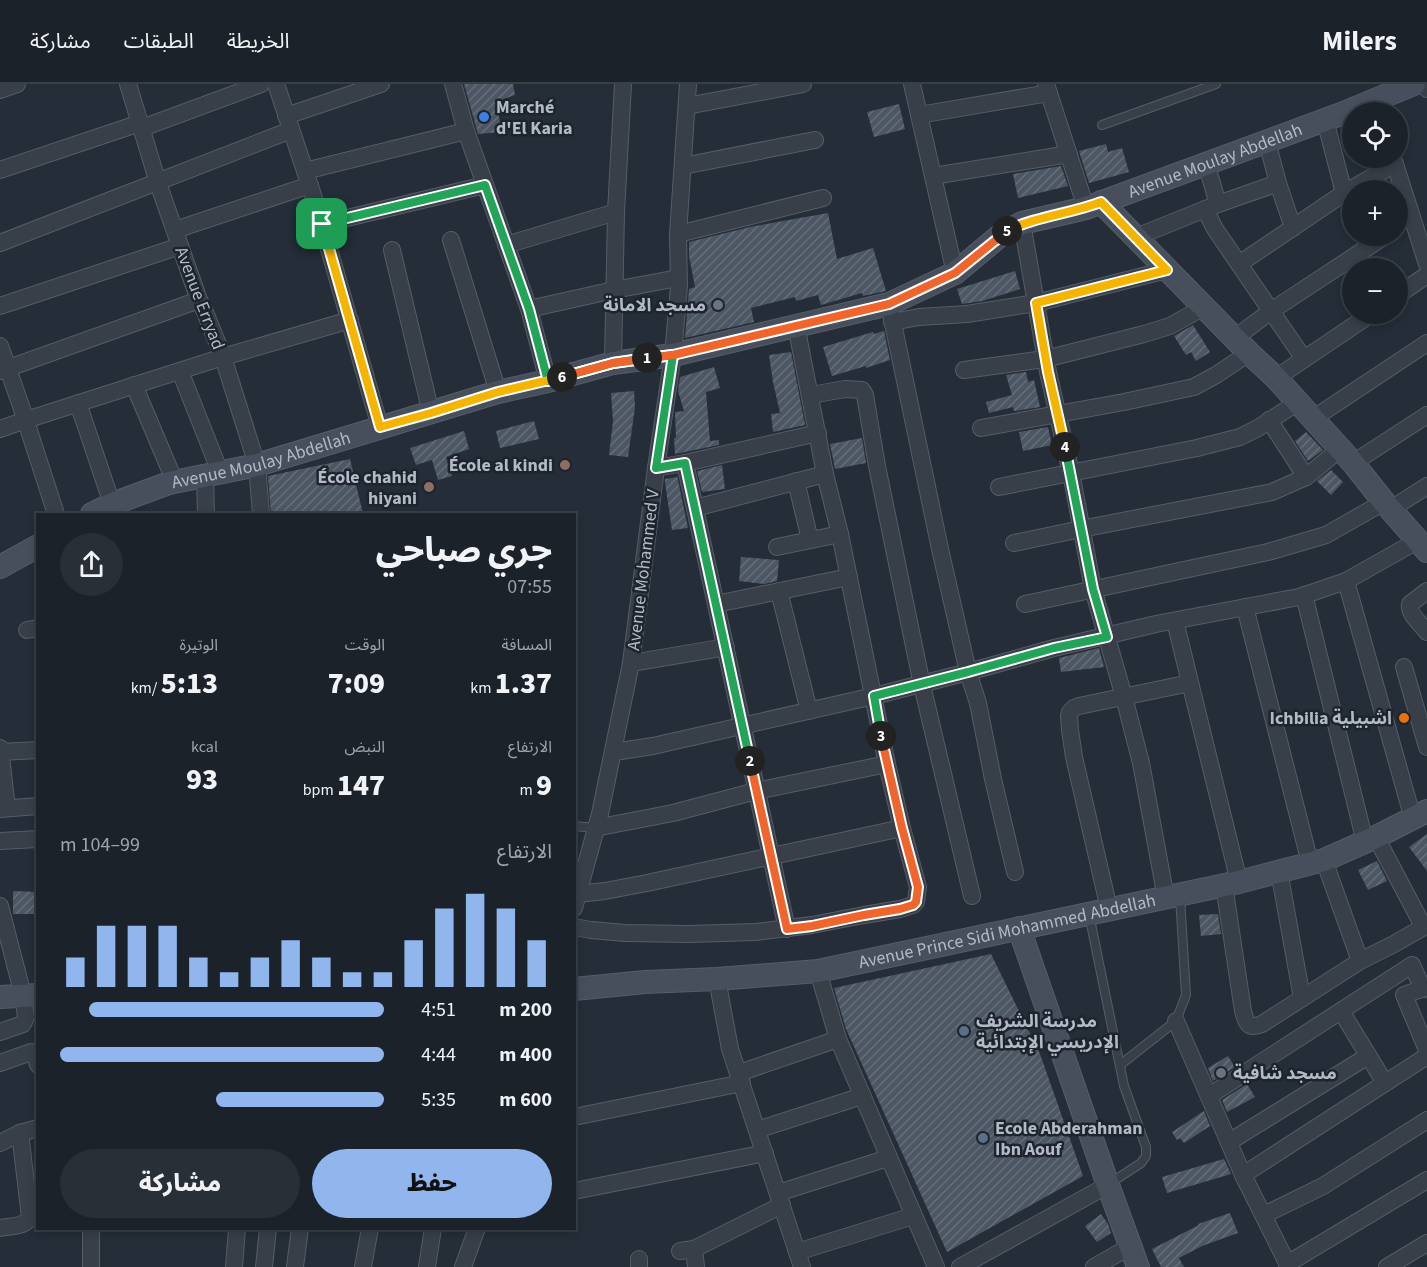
<!DOCTYPE html>
<html lang="ar">
<meta charset="utf-8">
<style>
body{margin:0;font-family:"Source Sans 3","Noto Sans Arabic",sans-serif;background:#282f36;color:#f1f3f6;direction:rtl;height:100vh;display:flex;flex-direction:column;font-size:22px;white-space:nowrap}
*{box-sizing:border-box;margin:0}
p{font-size:20px;color:#a0a4a8}
.icon{flex:none;width:33px;height:33px;fill:none;stroke:currentColor;stroke-width:2;stroke-linecap:round;stroke-linejoin:round}
.map{position:relative;flex:1;overflow:hidden;direction:ltr}
.panel{position:absolute;left:36px;top:429px;width:540px;height:717px;display:flex;flex-direction:column;background:#1b222a;border-radius:0px;box-shadow:0 3px 9px #0003,0 0 0 2px #393f47;direction:rtl}
.panel>*{flex:none}
.tools{position:absolute;left:1342px;top:18px;display:grid;gap:12px}
.tools a{display:grid;place-items:center;width:66px;height:66px;border-radius:50%;background:#1b222a;box-shadow:0 3px 9px #0003,0 0 0 2px #393f47;font-size:30px}
.pin{position:absolute;display:grid;place-items:center;width:51px;height:51px;color:#fff;margin:-26px;border-radius:12px;box-shadow:0 3px 9px #0006}
.km{position:absolute;width:30px;height:30px;margin:-15px;border-radius:50%;background:#222;color:#fff;font-size:16px;line-height:30px;text-align:center}
.round{display:grid;place-items:center;flex:none;width:63px;height:63px;border-radius:32px;background:#282f36}
.headline{display:flex;align-items:center;justify-content:space-between;height:102px;padding:0 24px}
h1{font-size:33px;font-weight:800;line-height:45px}
.stats{display:grid;grid-template-columns:repeat(3,1fr);gap:9px;height:102px;padding:6px 24px}
.stats div{display:grid;align-content:center}
.stats b{font-size:30px;font-weight:800}
.stats small{font-size:16px;font-weight:400}
.stats p{font-size:16px}
.chart{height:168px;padding:12px 24px}
.chart p{display:flex;justify-content:space-between}
.chart svg{width:100%;height:108px;margin-top:6px;stroke:#90b6ed;stroke-width:6}
.action{display:flex;gap:12px;margin-top:auto;padding:12px 24px}
.action a{flex:1;height:69px;border-radius:36px;background:#90b6ed;color:#111;font-size:24px;font-weight:800;line-height:69px;text-align:center}
.action a+a{background:#282f36;color:#f1f3f6}
ul{padding:0 24px;list-style:none;font-size:20px}
li{display:grid;grid-template-columns:96px 72px 1fr;align-items:center;height:45px}
li i{height:15px;border-radius:8px;background:#90b6ed}
header{display:flex;align-items:center;gap:36px;box-sizing:border-box;height:84px;padding:0 30px;background:#1b222a;border-bottom:2px solid #393f47}
header strong{font-size:28px}
nav{display:flex;gap:33px;margin-inline-start:auto;font-size:21px}
.map>svg:first-child{display:block}
.building{fill:url(#building-hatch)}
.lines{fill:none;stroke-linecap:round;stroke-linejoin:round}
.lane-casing{stroke:#565d67;stroke-width:10}
.street-casing{stroke:#565d67;stroke-width:18}
.secondary-casing{stroke:#565d67;stroke-width:24}
.lane{stroke:#383f49;stroke-width:8}
.street{stroke:#383f49;stroke-width:16}
.secondary{stroke:#464f5b;stroke-width:22}
.split-1-casing{stroke:#fff;stroke-width:12}
.split-2-casing{stroke:#fff;stroke-width:12}
.split-3-casing{stroke:#fff;stroke-width:12}
.split-4-casing{stroke:#fff;stroke-width:12}
.split-5-casing{stroke:#fff;stroke-width:12}
.split-6-casing{stroke:#fff;stroke-width:12}
.split-7-casing{stroke:#fff;stroke-width:12}
.split-1{stroke:#22a559;stroke-width:8}
.split-2{stroke:#22a559;stroke-width:8}
.split-3{stroke:#f0652b;stroke-width:8}
.split-4{stroke:#22a559;stroke-width:8}
.split-5{stroke:#f5b400;stroke-width:8}
.split-6{stroke:#f0652b;stroke-width:8}
.split-7{stroke:#f5b400;stroke-width:8}
.shop-dot{fill:#3f7fe0;stroke:#1d242e;stroke-width:2}
.worship-dot{fill:#6b7280;stroke:#1d242e;stroke-width:2}
.education-dot{fill:#8d6e63;stroke:#1d242e;stroke-width:2}
.food-dot{fill:#e8710a;stroke:#1d242e;stroke-width:2}
.service-dot{fill:#5c6f8a;stroke:#1d242e;stroke-width:2}
.labels{text-anchor:middle;stroke-width:5;stroke-linejoin:round;paint-order:stroke}
.poi-label{font-size:18px;font-weight:bold;fill:#b3bac5;stroke:#1d242e;text-anchor:start}
.street-label{font-size:18px;fill:#b3bac5;stroke:#1d242e}
</style>
<header>
<strong>Milers</strong>
<nav><a>الخريطة</a><a>الطبقات</a><a>مشاركة</a></nav>
</header>
<div class="map">
<svg width="1427" height="1183" viewBox="0 0 1427 1183">
<defs>
<pattern id="building-hatch" width="6" height="6" patternUnits="userSpaceOnUse" patternTransform="scale(1.5)"><rect width="6" height="6" fill="#4d5764"/><path d="M-1 1l2-2M0 6l6-6M5 7l2-2" fill="none" stroke="#646d79"/></pattern>
</defs>
<rect width="100%" height="100%" fill="#242d38"/>
<g class="building">
<path d="M 464,0 L 513,0 L 515,11 L 496,18 L 502,48 L 478,50 Z"/>
<path d="M 899,20 L 905,45 L 874,53 L 867,28 Z"/>
<path d="M 1106,60 L 1108,68 L 1122,64 L 1129,88 L 1089,99 L 1079,67 Z"/>
<path d="M 1061,82 L 1068,102 L 1018,114 L 1013,90 Z"/>
<path d="M 828,129 L 837,175 L 873,164 L 886,207 L 863,212 L 862,209 L 821,221 L 818,211 L 796,217 L 795,213 L 751,224 L 754,238 L 685,254 L 689,205 L 695,203 L 689,172 L 689,158 L 750,143 Z"/>
<path d="M 1015,187 L 1020,205 L 982,217 L 962,220 L 957,205 Z"/>
<path d="M 1193,241 L 1210,268 L 1196,277 L 1191,268 L 1186,271 L 1174,252 Z"/>
<path d="M 884,247 L 890,276 L 866,284 L 866,282 L 832,292 L 823,263 L 873,248 L 874,250 Z"/>
<path d="M 791,268 L 805,341 L 773,348 L 771,330 L 780,329 L 773,298 L 769,271 Z"/>
<path d="M 714,283 L 720,304 L 706,308 L 710,357 L 719,356 L 719,361 L 675,370 L 674,354 L 676,354 L 675,328 L 684,327 L 678,307 L 680,293 Z"/>
<path d="M 1026,288 L 1028,298 L 1034,296 L 1040,323 L 1014,327 L 1013,323 L 989,329 L 986,318 L 1012,311 L 1006,291 Z"/>
<path d="M 634,307 L 635,323 L 628,373 L 609,371 L 613,337 L 611,309 Z"/>
<path d="M 534,337 L 539,355 L 500,364 L 496,347 Z"/>
<path d="M 1048,343 L 1052,361 L 1023,367 L 1019,348 Z"/>
<path d="M 464,347 L 469,365 L 446,373 L 452,392 L 438,396 L 432,376 L 416,381 L 410,364 Z"/>
<path d="M 1306,348 L 1323,366 L 1308,377 L 1295,357 Z"/>
<path d="M 862,354 L 866,379 L 835,385 L 830,360 Z"/>
<path d="M 350,375 L 363,430 L 271,430 L 268,392 Z"/>
<path d="M 722,381 L 725,405 L 702,408 L 697,387 Z"/>
<path d="M 1331,386 L 1343,398 L 1331,411 L 1317,397 Z"/>
<path d="M 677,391 L 688,444 L 672,446 L 665,399 L 665,395 L 677,393 Z"/>
<path d="M 741,473 L 779,476 L 777,497 L 764,500 L 739,497 Z"/>
<path d="M 1099,564 L 1104,583 L 1061,588 L 1059,574 Z"/>
<path d="M 1427,750 L 1427,787 L 1409,763 Z"/>
<path d="M 1377,777 L 1387,797 L 1368,806 L 1358,786 Z"/>
<path d="M 13,807 L 38,808 L 38,830 L 13,830 Z"/>
<path d="M 1218,830 L 1221,850 L 1201,852 L 1199,831 Z"/>
<path d="M 991,870 L 1040,970 L 1083,1092 L 947,1168 L 846,945 L 834,904 Z"/>
<path d="M 1228,972 L 1235,983 L 1213,997 L 1208,984 Z"/>
<path d="M 1247,1000 L 1255,1013 L 1227,1028 L 1222,1016 Z"/>
<path d="M 1204,1027 L 1210,1042 L 1184,1059 L 1180,1054 L 1177,1056 L 1172,1048 Z"/>
<path d="M 1224,1075 L 1231,1090 L 1167,1109 L 1162,1093 Z"/>
<path d="M 1230,1129 L 1238,1149 L 1202,1162 L 1179,1174 L 1184,1183 L 1161,1183 L 1152,1165 L 1199,1141 L 1198,1140 Z"/>
<path d="M 1101,1130 L 1108,1140 L 1111,1149 L 1097,1158 L 1085,1142 Z"/>
</g>
<g class="lines">
<defs>
<g id="lane">
<path d="M 1102,41 L 1216,0"/>
<path d="M 574,742 L 595,744"/>
<path d="M 1089,830 L 1124,1002 L 1146,1063 L 1146,1072 L 1141,1079 L 1109,1100"/>
<path d="M 1120,981 L 1176,937 L 1186,911 L 1180,813"/>
</g>
<g id="street">
<path d="M 128,0 L 158,99 L 199,216 L 205,228 L 223,273 L 257,381 L 261,430"/>
<path d="M 276,0 L 317,123 L 380,343"/>
<path d="M 453,0 L 466,47 L 529,225 L 548,297"/>
<path d="M 912,0 L 955,189"/>
<path d="M 1046,0 L 1086,124"/>
<path d="M 1425,0 L 1427,5"/>
<path d="M 0,6 L 17,0"/>
<path d="M 687,22 L 803,0"/>
<path d="M 919,31 L 1049,9"/>
<path d="M 286,32 L 381,0"/>
<path d="M 1325,36 L 1344,109"/>
<path d="M 142,44 L 261,0"/>
<path d="M 1267,58 L 1278,99 L 1293,144"/>
<path d="M 1393,74 L 1427,180"/>
<path d="M 683,82 L 815,56"/>
<path d="M 0,86 L 140,39"/>
<path d="M 305,87 L 466,47"/>
<path d="M 933,92 L 1069,70"/>
<path d="M 1218,120 L 1278,99"/>
<path d="M 1205,125 L 1215,145 L 1304,275"/>
<path d="M 1022,139 L 1048,288 L 1071,389 L 1093,505 L 1124,613 L 1141,679 L 1166,814"/>
<path d="M 322,140 L 485,101"/>
<path d="M 175,146 L 310,101"/>
<path d="M 678,150 L 823,114"/>
<path d="M 1136,153 L 1218,120 L 1206,79"/>
<path d="M 451,156 L 498,308"/>
<path d="M 0,159 L 291,46"/>
<path d="M 506,161 L 616,128"/>
<path d="M 392,166 L 431,329"/>
<path d="M 1239,180 L 1344,109 L 1395,80"/>
<path d="M 1398,211 L 1427,191"/>
<path d="M 889,220 L 940,465 L 968,588 L 978,619 L 993,695 L 1015,788"/>
<path d="M 0,222 L 180,162"/>
<path d="M 529,225 L 614,206 L 678,194"/>
<path d="M 892,238 L 919,233 L 967,230 L 1036,219 L 1167,186"/>
<path d="M 1235,254 L 1271,227 L 1385,152"/>
<path d="M 0,262 L 21,322 L 56,430"/>
<path d="M 613,279 L 616,128 L 623,0"/>
<path d="M 964,286 L 1045,275 L 1144,250 L 1170,242 L 1204,223"/>
<path d="M 0,287 L 199,216"/>
<path d="M 180,287 L 220,388"/>
<path d="M 1276,294 L 1371,230"/>
<path d="M 134,301 L 175,398"/>
<path d="M 811,311 L 845,305 L 862,306 L 865,311 L 877,382 L 922,601 L 972,812"/>
<path d="M 78,319 L 112,420"/>
<path d="M 1314,334 L 1427,259"/>
<path d="M 1269,336 L 1306,393"/>
<path d="M 981,344 L 1124,318 L 1194,303 L 1216,291 L 1249,269"/>
<path d="M 0,345 L 26,336 L 223,273 L 350,236"/>
<path d="M 685,379 L 787,845"/>
<path d="M 1353,379 L 1427,331"/>
<path d="M 656,384 L 685,379 L 818,349"/>
<path d="M 205,392 L 206,430"/>
<path d="M 796,397 L 810,456"/>
<path d="M 999,403 L 1197,364 L 1240,353 L 1258,344 L 1298,318"/>
<path d="M 695,424 L 825,390"/>
<path d="M 1391,425 L 1427,402"/>
<path d="M 1014,459 L 1081,445 L 1272,408 L 1306,393 L 1340,365"/>
<path d="M 777,463 L 840,450"/>
<path d="M 1346,497 L 1413,735"/>
<path d="M 779,507 L 809,627"/>
<path d="M 1427,507 L 1410,520 C 1408,530 1421,540 1427,548"/>
<path d="M 1304,511 L 1365,758"/>
<path d="M 716,520 L 849,493"/>
<path d="M 1025,520 L 1268,468 L 1326,451 L 1384,418"/>
<path d="M 1245,523 L 1310,779"/>
<path d="M 1175,537 L 1239,798"/>
<path d="M 27,546 L 38,544"/>
<path d="M 631,579 L 726,563"/>
<path d="M 1404,583 L 1427,663"/>
<path d="M 0,664 L 7,724"/>
<path d="M 0,668 L 38,666"/>
<path d="M 614,668 L 653,662 L 874,612 L 968,588 L 1054,564 L 1156,540 L 1299,513 L 1346,497 L 1417,457"/>
<path d="M 0,725 L 38,722"/>
<path d="M 595,744 L 673,729 L 756,707 L 887,680"/>
<path d="M 1376,753 L 1423,842"/>
<path d="M 0,757 L 38,755"/>
<path d="M 1324,776 L 1360,877"/>
<path d="M 1279,787 L 1302,914"/>
<path d="M 1224,801 L 1243,927 C 1246,938 1248,946 1262,940 L 1360,877 L 1394,860 L 1427,841"/>
<path d="M 578,810 L 605,807 L 647,799 L 902,744"/>
<path d="M 0,822 L 23,911 L 26,933 L 23,940 L 0,948"/>
<path d="M 574,824 L 600,730 L 631,579 L 656,384 L 673,271 L 679,202 L 678,150 L 688,0"/>
<path d="M 1109,825 L 1074,673 L 1070,646 L 1069,632 L 1070,628 L 1074,624 L 1079,622 L 1190,599"/>
<path d="M 574,843 L 591,846 L 625,849 L 689,850 L 756,848 L 812,841 L 864,831 L 900,825 L 913,821 L 916,818 L 918,803 L 902,744 L 887,680 L 840,450 L 825,390 L 796,241"/>
<path d="M 818,887 L 838,955 L 936,1183"/>
<path d="M 717,895 L 730,965 L 802,1183"/>
<path d="M 1427,903 L 1404,911 L 1427,966"/>
<path d="M 1341,927 L 1385,999"/>
<path d="M 1176,937 L 1243,1091 L 1289,1183"/>
<path d="M 0,979 L 31,968 L 35,970 L 38,981"/>
<path d="M 739,989 L 838,955"/>
<path d="M 1209,1012 L 1412,881 L 1423,905"/>
<path d="M 574,1033 L 742,999"/>
<path d="M 757,1046 L 862,1012"/>
<path d="M 1229,1058 L 1368,972"/>
<path d="M 0,1059 L 20,1049 L 38,1044"/>
<path d="M 1243,1091 L 1427,972"/>
<path d="M 574,1107 L 765,1069"/>
<path d="M 778,1109 L 888,1074"/>
<path d="M 1264,1131 L 1323,1102 L 1427,1036"/>
<path d="M 0,1144 C 10,1142 26,1143 30,1133 L 20,1049"/>
<path d="M 91,1144 L 91,1183"/>
<path d="M 694,1165 L 696,1183"/>
<path d="M 680,1167 L 694,1165 L 782,1121"/>
<path d="M 797,1168 L 913,1132"/>
<path d="M 639,1175 L 639,1183"/>
<path d="M 1287,1180 L 1427,1096"/>
<path d="M 234,1183 L 237,1144"/>
<path d="M 264,1183 L 268,1144"/>
<path d="M 295,1183 L 300,1144"/>
<path d="M 363,1183 L 370,1144"/>
<path d="M 427,1183 L 433,1144"/>
<path d="M 463,1183 L 477,1144"/>
<path d="M 960,1183 L 1108,1101"/>
<path d="M 1094,1183 L 1131,1162"/>
<path d="M 1387,1183 L 1427,1159"/>
</g>
<g id="secondary">
<path d="M 1101,118 L 1249,269 L 1276,294 L 1353,379 L 1384,418 L 1427,467"/>
<path id="s1" d="M 92,430 L 112,420 L 169,399 L 257,381 L 498,308 L 548,297 L 613,279 L 673,271 L 889,220 L 955,189 L 1003,149 L 1022,139 L 1086,124 L 1341,30 L 1414,0"/>
<path d="M 0,483 L 38,462"/>
<path d="M 1019,844 L 1108,1101 L 1138,1183"/>
<path id="s2" d="M 574,905 L 645,898 L 717,895 L 818,887 L 1239,798 L 1324,776 L 1376,753 L 1427,727"/>
<path d="M 0,913 L 38,911"/>
</g>
</defs>
<use href="#lane" class="lane-casing"/>
<use href="#street" class="street-casing"/>
<use href="#secondary" class="secondary-casing"/>
<use href="#lane" class="lane"/>
<use href="#street" class="street"/>
<use href="#secondary" class="secondary"/>
</g>
<g class="lines">
<defs>
<path id="split-1" d="M 322,140 L 485,101 L 529,225 L 548,297 L 613,279 L 647,274"/>
<path id="split-2" d="M 647,274 L 673,271 L 656,384 L 685,379 L 750,677"/>
<path id="split-3" d="M 750,677 L 787,845 L 812,842 L 864,831 L 900,825 L 913,821 L 916,818 L 918,803 L 902,744 L 881,652"/>
<path id="split-4" d="M 881,652 L 874,612 L 968,588 L 1054,564 L 1107,553 L 1093,505 L 1065,363"/>
<path id="split-5" d="M 1007,147 C 1036,132 1070,130 1101,118 L 1167,186 L 1036,219 L 1048,288 L 1065,363"/>
<path id="split-6" d="M 562,293 L 613,279 L 673,271 L 889,220 L 955,189 L 1007,147"/>
<path id="split-7" d="M 322,140 L 380,343 L 431,329 L 498,308 L 562,293"/>
</defs>
<use href="#split-1" class="split-1-casing"/>
<use href="#split-2" class="split-2-casing"/>
<use href="#split-3" class="split-3-casing"/>
<use href="#split-4" class="split-4-casing"/>
<use href="#split-5" class="split-5-casing"/>
<use href="#split-6" class="split-6-casing"/>
<use href="#split-7" class="split-7-casing"/>
<use href="#split-1" class="split-1"/>
<use href="#split-2" class="split-2"/>
<use href="#split-3" class="split-3"/>
<use href="#split-4" class="split-4"/>
<use href="#split-5" class="split-5"/>
<use href="#split-6" class="split-6"/>
<use href="#split-7" class="split-7"/>
</g>
<circle class="shop-dot" cx="484" cy="33" r="6"/>
<g class="worship-dot">
<circle cx="718" cy="221" r="6"/>
<circle cx="1221" cy="989" r="6"/>
</g>
<g class="education-dot">
<circle cx="565" cy="381" r="6"/>
<circle cx="429" cy="403" r="6"/>
</g>
<circle class="food-dot" cx="1404" cy="634" r="6"/>
<g class="service-dot">
<circle cx="964" cy="947" r="6"/>
<circle cx="983" cy="1054" r="6"/>
</g>
<g class="labels">
<g class="poi-label">
<text x="496" y="29">Marché<tspan x="496" dy="21">d'El Karia</tspan></text>
<text x="706" y="227" text-anchor="end">مسجد الامانة</text>
<text x="553" y="387" text-anchor="end">École al kindi</text>
<text x="417" y="399" text-anchor="end">École chahid<tspan x="417" dy="21">hiyani</tspan></text>
<text x="1392" y="640" text-anchor="end">Ichbilia اشبيلية</text>
<text x="976" y="943">مدرسة الشريف<tspan x="976" dy="21">الإدريسي الإبتدائية</tspan></text>
<text x="1233" y="995">مسجد شافية</text>
<text x="995" y="1050">Ecole Abderahman<tspan x="995" dy="21">Ibn Aouf</tspan></text>
</g>
<g class="street-label">
<text dy="6" stroke="none"><textPath href="#s1" startOffset="1186">Avenue Moulay Abdellah</textPath></text>
<text transform="translate(200 214) rotate(69)" y="6">Avenue Erryad</text>
<text dy="6" stroke="none"><textPath href="#s1" startOffset="178">Avenue Moulay Abdellah</textPath></text>
<text transform="translate(643 486) rotate(-83)" y="6">Avenue Mohammed V</text>
<text dy="6" stroke="none"><textPath href="#s2" startOffset="438">Avenue Prince Sidi Mohammed Abdellah</textPath></text>
</g>
</g>
</svg>
<div class="tools">
<a><svg class="icon" aria-label="locate" viewBox="0 0 24 24"><circle cx="12" cy="12" r="6"/><path d="M12 2v4M12 18v4M2 12h4M18 12h4"/></svg></a>
<a>+</a>
<a>−</a>
</div>
<div class="pin" style="left:322px;top:140px;background:#1e9e55"><svg class="icon" aria-label="arrive" viewBox="0 0 24 24"><path d="M6 21V4h12l-3 4 3 4H6"/></svg></div>
<b class="km" style="left:647px;top:274px">1</b>
<b class="km" style="left:750px;top:677px">2</b>
<b class="km" style="left:881px;top:652px">3</b>
<b class="km" style="left:1065px;top:363px">4</b>
<b class="km" style="left:1007px;top:147px">5</b>
<b class="km" style="left:562px;top:293px">6</b>
<section class="panel">
<div class="headline"><div><h1>جري صباحي</h1><p>07:55</p></div><a class="round"><svg class="icon" aria-label="share" viewBox="0 0 24 24"><path d="M12 15V3M7 8l5-5 5 5M5 13v7h14v-7"/></svg></a></div>
<div class="stats">
<div><p>المسافة</p><b>1.37<small> km</small></b></div>
<div><p>الوقت</p><b>7:09</b></div>
<div><p>الوتيرة</p><b>5:13<small> /km</small></b></div>
</div>
<div class="stats">
<div><p>الارتفاع</p><b>9<small> m</small></b></div>
<div><p>النبض</p><b>147<small> bpm</small></b></div>
<div><p>kcal</p><b>93</b></div>
</div>
<div class="chart"><p><span>الارتفاع</span>99–104 m</p>
<svg viewBox="0 0 160 44" preserveAspectRatio="none"><path d="M5 44V32M15 44V19M25 44V19M35 44V19M45 44V32M55 44V38M65 44V32M75 44V25M85 44V32M95 44V38M105 44V38M115 44V25M125 44V12M135 44V6M145 44V12M155 44V25"/></svg>
</div>
<ul>
<li><b>200 m</b>4:51<i style="width:91%"></i></li>
<li><b>400 m</b>4:44<i style="width:100%"></i></li>
<li><b>600 m</b>5:35<i style="width:52%"></i></li>
</ul>
<div class="action"><a>حفظ</a><a>مشاركة</a></div>
</section>
</div>
